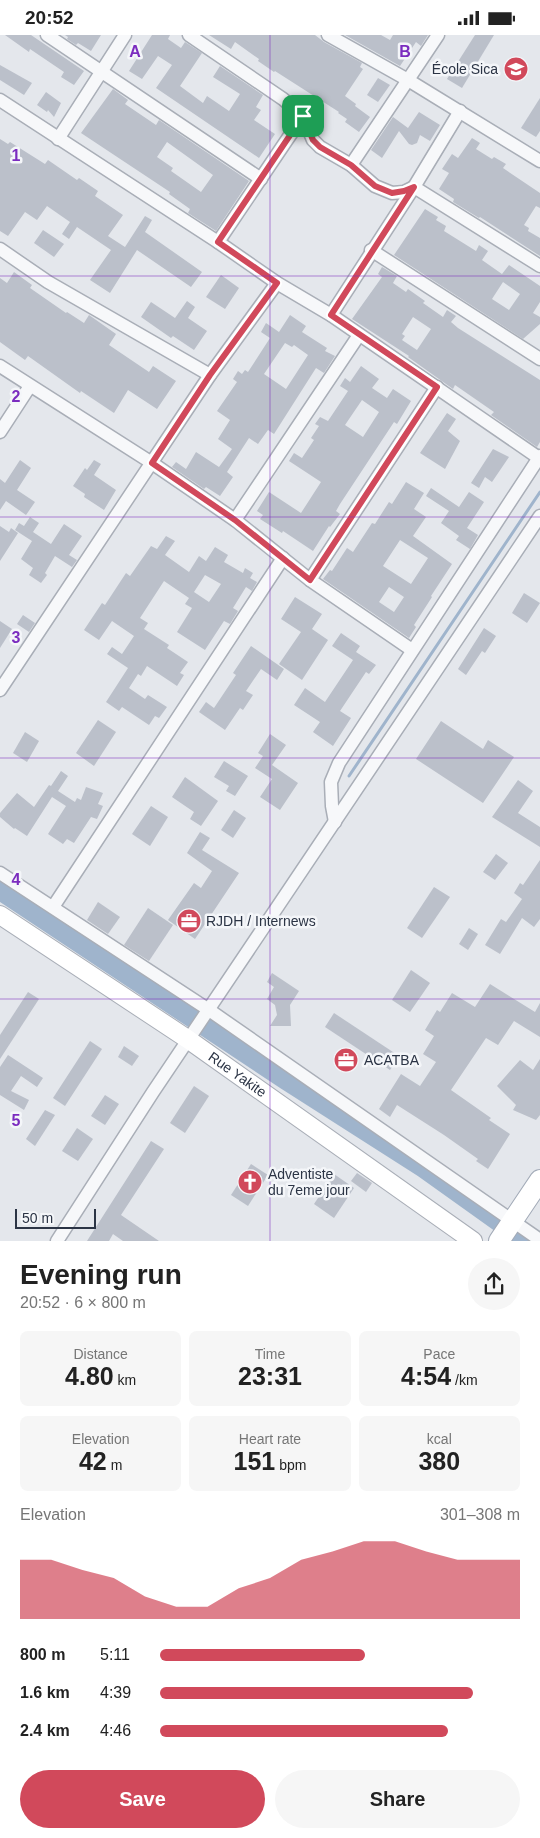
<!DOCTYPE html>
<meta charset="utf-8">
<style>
body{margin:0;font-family:Helvetica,sans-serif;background:#f6f6f6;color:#222;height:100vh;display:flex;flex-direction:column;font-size:19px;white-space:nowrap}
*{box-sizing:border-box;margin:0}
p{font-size:16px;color:#767676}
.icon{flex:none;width:28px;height:28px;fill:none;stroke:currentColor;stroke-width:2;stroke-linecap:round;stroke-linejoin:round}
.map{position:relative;height:1206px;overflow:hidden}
.panel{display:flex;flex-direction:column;background:#fff;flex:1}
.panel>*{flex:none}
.scale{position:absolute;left:15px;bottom:12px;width:81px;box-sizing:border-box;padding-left:5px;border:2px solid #2b3445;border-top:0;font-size:14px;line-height:18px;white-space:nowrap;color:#2b3445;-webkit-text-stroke:4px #f4f6f9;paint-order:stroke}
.pin{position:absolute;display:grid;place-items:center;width:42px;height:42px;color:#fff;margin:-21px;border-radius:10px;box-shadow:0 2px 8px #0006}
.round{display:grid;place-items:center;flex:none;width:52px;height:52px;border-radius:26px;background:#f6f6f6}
.summary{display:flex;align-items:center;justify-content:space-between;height:85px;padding:0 20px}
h1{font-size:28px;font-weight:700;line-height:38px}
.figures{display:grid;grid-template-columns:repeat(3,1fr);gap:8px;height:85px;padding:5px 20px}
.figures div{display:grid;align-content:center;border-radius:8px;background:#f6f6f6;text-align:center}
.figures b{font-size:25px;font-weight:700}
.figures small{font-size:14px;font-weight:400}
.figures p{font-size:14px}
.chart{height:140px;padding:10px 20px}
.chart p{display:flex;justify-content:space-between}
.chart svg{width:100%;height:90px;margin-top:5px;fill:#d1495b;opacity:.7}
.action{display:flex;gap:10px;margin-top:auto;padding:10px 20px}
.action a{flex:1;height:58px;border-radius:30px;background:#d1495b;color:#fff;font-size:20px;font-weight:700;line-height:58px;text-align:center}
.action a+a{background:#f6f6f6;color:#222}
ul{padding:0 20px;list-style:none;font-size:16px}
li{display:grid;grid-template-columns:80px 60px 1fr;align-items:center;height:38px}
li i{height:12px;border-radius:6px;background:#d1495b}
.status{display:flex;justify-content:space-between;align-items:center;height:35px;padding:0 25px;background:#fff;direction:ltr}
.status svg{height:14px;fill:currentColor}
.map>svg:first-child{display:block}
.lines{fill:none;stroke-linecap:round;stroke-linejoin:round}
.stream{stroke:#9fb4cc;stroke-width:3}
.river{stroke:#9fb4cc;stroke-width:20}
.building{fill:#bbc0ca;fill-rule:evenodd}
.minor-casing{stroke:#a9aeb7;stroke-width:15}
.secondary-casing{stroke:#a9aeb7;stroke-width:20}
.primary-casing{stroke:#a3abb8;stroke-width:22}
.minor{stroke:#f7f8fa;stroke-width:12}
.secondary{stroke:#fff;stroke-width:18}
.primary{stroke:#fff;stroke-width:20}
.route-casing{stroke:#fff;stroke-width:10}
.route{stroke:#d1495b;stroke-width:6}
.grid{fill:none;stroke:#7b2cbf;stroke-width:1;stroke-opacity:0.55}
.labels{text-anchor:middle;stroke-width:5;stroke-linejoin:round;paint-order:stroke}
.poi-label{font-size:14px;fill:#2b3445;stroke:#f4f6f9;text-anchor:start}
.street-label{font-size:14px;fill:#2b3445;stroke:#f4f6f9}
.grid-label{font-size:16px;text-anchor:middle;font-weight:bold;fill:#7b2cbf;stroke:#f4f6f9;stroke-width:5;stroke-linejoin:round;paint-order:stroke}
</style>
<div class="status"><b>20:52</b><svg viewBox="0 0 49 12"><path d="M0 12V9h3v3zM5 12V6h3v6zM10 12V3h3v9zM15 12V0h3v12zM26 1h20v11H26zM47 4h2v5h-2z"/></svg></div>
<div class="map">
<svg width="540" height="1206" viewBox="0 0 540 1206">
<rect width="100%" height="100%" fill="#e4e7ec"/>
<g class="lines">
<path class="stream" d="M 349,741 L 540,457"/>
<path class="river" d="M 0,855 L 286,1045 L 424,1133 L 526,1206"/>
</g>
<g class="building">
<path d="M 5,0 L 31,0 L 84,36 L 74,50 L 61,42 L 64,37 L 30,14 L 29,17 Z"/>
<path d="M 65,0 L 101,0 L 91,16 L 78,8 L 76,10 L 67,4 L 68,2 Z"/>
<path d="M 152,0 L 170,0 L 168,4 L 181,13 L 185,7 L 202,18 L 180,51 L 203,68 L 207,61 L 229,76 L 240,59 L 213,42 L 220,31 L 263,60 L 256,72 L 261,75 L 254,85 L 275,99 L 259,123 L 156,53 L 172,30 L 158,21 L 142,44 L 129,36 Z"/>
<path d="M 209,0 L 315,0 L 324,7 L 362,28 L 360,32 L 363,34 L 345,61 L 356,69 L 355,71 L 370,82 L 359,97 L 345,87 L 347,84 L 338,78 L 339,77 L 275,36 L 274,37 L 258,26 L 259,24 L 235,7 L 231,14 Z"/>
<path d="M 345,0 L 381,0 L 390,5 L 393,0 L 428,0 L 421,11 L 416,7 L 400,31 Z"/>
<path d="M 475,0 L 494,0 L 462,53 L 447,44 Z"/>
<path d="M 0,30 L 32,48 L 24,60 L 0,45 Z"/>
<path d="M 378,43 L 390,50 L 378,67 L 367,60 Z"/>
<path d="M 113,54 L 128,65 L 125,69 L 156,90 L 159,85 L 249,146 L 216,196 L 188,178 L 190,174 L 169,159 L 170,157 L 81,98 ZM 167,107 L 213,140 L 201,157 L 171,136 L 173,133 L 157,122 Z"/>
<path d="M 46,57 L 61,68 L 54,82 L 48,75 L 47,77 L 37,70 Z"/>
<path d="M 540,63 L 540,96 L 536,102 L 521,93 Z"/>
<path d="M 419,77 L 440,90 L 430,106 L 420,100 L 417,108 L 412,110 L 409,109 L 399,96 L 382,123 L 371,115 L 393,82 L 408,93 Z"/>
<path d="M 472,103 L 480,108 L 476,114 L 492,124 L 494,122 L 506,129 L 503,133 L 540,158 L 540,173 L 536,171 L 524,190 L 529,193 L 528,196 L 540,203 L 540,221 L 480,182 L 479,183 L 453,167 L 454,164 L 439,154 L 449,138 L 442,134 L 452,119 L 458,123 Z"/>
<path d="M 0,104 L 8,109 L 10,107 L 45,129 L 48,125 L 77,145 L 79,143 L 98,156 L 95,161 L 123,180 L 108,201 L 125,212 L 145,181 L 152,185 L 145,197 L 202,237 L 191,252 L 137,215 L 110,258 L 90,245 L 111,215 L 77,192 L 69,204 L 62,199 L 70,187 L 47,171 L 37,185 L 25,177 L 8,201 L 0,196 Z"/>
<path d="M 425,174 L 438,182 L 436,185 L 446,191 L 444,196 L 476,216 L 479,210 L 488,216 L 482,225 L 502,239 L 509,230 L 540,251 L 540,267 L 533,278 L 540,282 L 540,289 L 523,304 L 394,220 ZM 503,247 L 520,259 L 509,275 L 492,264 Z"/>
<path d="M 43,195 L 64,209 L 54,222 L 34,208 Z"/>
<path d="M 382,232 L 397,241 L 393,248 L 406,257 L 408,254 L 425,266 L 423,268 L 443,282 L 447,275 L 456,281 L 451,287 L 458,293 L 540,345 L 540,407 L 537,412 L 491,380 L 494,377 L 455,350 L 453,354 L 408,322 L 409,321 L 352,284 L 382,242 L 378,239 ZM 413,282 L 431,294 L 417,315 L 402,305 L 405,301 L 402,299 Z"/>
<path d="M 14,237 L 32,250 L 30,253 L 66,278 L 67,277 L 84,288 L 89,280 L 116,299 L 109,310 L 149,337 L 153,331 L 176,346 L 157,374 L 128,355 L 114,378 L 81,356 L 80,358 L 28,321 L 25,325 L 0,307 L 0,243 L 7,248 Z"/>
<path d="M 221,240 L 239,253 L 225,274 L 206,262 Z"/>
<path d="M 187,266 L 195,272 L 188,283 L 207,296 L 194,315 L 173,301 L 171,303 L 141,282 L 151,267 L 175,283 Z"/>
<path d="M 290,280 L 306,291 L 302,297 L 327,313 L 325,316 L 335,321 L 324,338 L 316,333 L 274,399 L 268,395 L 258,409 L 249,403 L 227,437 L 233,442 L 220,461 L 206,452 L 204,454 L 172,432 L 176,427 L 186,434 L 196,417 L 219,432 L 232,414 L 218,404 L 230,385 L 217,376 L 237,347 L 233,344 L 238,336 L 242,339 L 245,335 L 248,337 L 270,303 L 261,297 L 266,288 L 279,297 ZM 285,308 L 292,312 L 294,310 L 308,320 L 286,354 L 264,339 Z"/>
<path d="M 361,331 L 379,344 L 372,353 L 387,363 L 393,354 L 411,366 L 397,389 L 394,387 L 340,469 L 336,476 L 340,479 L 330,492 L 329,491 L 313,516 L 283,496 L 282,498 L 260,484 L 263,480 L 257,476 L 269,457 L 301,478 L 321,447 L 289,426 L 294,418 L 302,423 L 314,405 L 311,403 L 319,391 L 315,389 L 320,382 L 328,386 L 348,356 L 340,351 L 345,343 L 350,347 ZM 362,365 L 379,377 L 363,402 L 345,390 Z"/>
<path d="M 447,378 L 456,384 L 448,396 L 460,406 L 445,434 L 420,418 Z"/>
<path d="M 493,414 L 509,422 L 492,447 L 485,442 L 479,453 L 471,448 Z"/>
<path d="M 20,425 L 31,433 L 17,455 L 35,467 L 26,480 L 6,466 L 0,475 L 0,444 L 5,448 Z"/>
<path d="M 94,425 L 101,429 L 94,440 L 116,455 L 104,475 L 84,462 L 85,459 L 73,451 L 85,433 L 87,435 Z"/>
<path d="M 406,447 L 424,458 L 414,474 L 426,482 L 413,501 L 452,529 L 431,561 L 432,562 L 414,590 L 416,592 L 409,603 L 323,544 L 330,535 L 332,536 L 347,513 L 353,517 L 372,488 L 375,489 L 389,467 L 392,469 ZM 400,505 L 428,523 L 411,549 L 383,531 ZM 389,552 L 404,562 L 394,577 L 379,567 Z"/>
<path d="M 431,453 L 459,472 L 469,457 L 484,467 L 467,493 L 478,500 L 470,514 L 456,505 L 459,501 L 441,488 L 449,476 L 426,461 Z"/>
<path d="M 30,482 L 39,488 L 33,497 L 51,509 L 64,489 L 82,501 L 69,520 L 77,525 L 72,532 L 55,521 L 45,538 L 47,540 L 41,548 L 29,540 L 33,533 L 21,524 L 32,506 L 15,495 L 19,488 L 24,491 Z"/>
<path d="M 0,491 L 9,497 L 11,493 L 18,498 L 0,526 Z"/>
<path d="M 166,501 L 175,506 L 165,520 L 189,537 L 199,521 L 206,526 L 215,512 L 228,520 L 224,527 L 243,538 L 245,533 L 253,538 L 250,543 L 257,547 L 252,556 L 246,552 L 233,573 L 238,576 L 230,589 L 224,586 L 205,615 L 177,597 L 192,573 L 185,569 L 189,563 L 164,546 L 140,583 L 148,588 L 144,594 L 169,610 L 167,613 L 188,627 L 180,638 L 184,640 L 177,651 L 147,631 L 141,641 L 138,639 L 129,653 L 145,664 L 148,660 L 167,672 L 159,683 L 155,681 L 149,690 L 122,672 L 119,676 L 106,667 L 128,633 L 107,619 L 112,612 L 122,619 L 134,601 L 112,586 L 99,605 L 84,595 L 102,568 L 105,570 L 126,538 L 130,541 L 151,511 L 157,514 ZM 205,540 L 221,549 L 209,567 L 194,557 Z"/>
<path d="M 524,558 L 540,568 L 527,588 L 512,578 Z"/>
<path d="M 295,562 L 322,579 L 312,594 L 328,605 L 302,645 L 279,629 L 301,597 L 281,584 Z"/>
<path d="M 23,580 L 35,588 L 29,597 L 17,589 Z"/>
<path d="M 0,586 L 12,594 L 0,613 Z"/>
<path d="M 484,593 L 496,601 L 485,618 L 482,616 L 466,640 L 458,634 Z"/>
<path d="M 341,598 L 360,611 L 356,617 L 376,630 L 369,639 L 366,637 L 340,676 L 351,683 L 333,711 L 313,697 L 320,687 L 294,670 L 305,653 L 325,667 L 353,625 L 332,611 Z"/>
<path d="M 251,611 L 284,634 L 277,645 L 261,634 L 246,656 L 253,660 L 243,675 L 240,673 L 225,695 L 199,677 L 206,667 L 214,673 L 236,640 L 233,638 Z"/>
<path d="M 98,685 L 116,697 L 94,731 L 76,718 Z"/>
<path d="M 441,686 L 483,714 L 488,705 L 514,722 L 483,768 L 416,724 Z"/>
<path d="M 25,697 L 39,706 L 27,727 L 13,718 Z"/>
<path d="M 270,699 L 286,710 L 272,730 L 298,748 L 280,775 L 260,762 L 272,744 L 255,733 L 263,721 L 258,718 Z"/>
<path d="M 224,726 L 248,741 L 235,761 L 226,756 L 229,751 L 214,742 Z"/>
<path d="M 61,736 L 68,741 L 58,756 L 75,767 L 77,763 L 81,765 L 86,752 L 103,758 L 98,769 L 103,771 L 97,784 L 91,782 L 74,808 L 67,804 L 63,809 L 48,799 L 66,771 L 52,762 L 27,801 L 15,793 L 14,794 L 0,782 L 0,778 L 17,758 L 34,772 L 49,750 L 51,751 Z"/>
<path d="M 185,742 L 218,766 L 201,791 L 190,784 L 194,777 L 172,762 Z"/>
<path d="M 518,745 L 533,756 L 518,778 L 540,792 L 540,812 L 492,782 Z"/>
<path d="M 151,771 L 168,782 L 150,811 L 132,799 Z"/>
<path d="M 234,775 L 246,783 L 233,803 L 221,795 Z"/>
<path d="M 200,797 L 210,803 L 202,815 L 239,838 L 195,904 L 168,885 L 194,848 L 201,853 L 212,836 L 187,818 Z"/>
<path d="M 496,819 L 508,828 L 495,845 L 483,837 Z"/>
<path d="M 540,825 L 540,884 L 534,892 L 522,883 L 500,919 L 485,910 L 501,884 L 506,887 L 522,864 L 514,858 L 520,848 L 523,850 Z"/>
<path d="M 434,852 L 450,862 L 422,903 L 407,893 Z"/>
<path d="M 98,867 L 120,882 L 108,899 L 87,885 Z"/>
<path d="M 148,873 L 173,890 L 149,926 L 124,910 Z"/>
<path d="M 469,893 L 478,899 L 468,915 L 459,909 Z"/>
<path d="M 411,935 L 430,948 L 410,977 L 392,965 Z"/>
<path d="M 272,938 L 299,956 L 290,970 L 291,991 L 270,991 L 277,980 L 275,970 L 267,964 L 274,952 L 267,947 Z"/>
<path d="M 490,949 L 535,977 L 540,968 L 540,1002 L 514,986 L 498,1010 L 486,1003 L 451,1055 L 491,1083 L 489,1085 L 510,1099 L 488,1134 L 476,1126 L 478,1124 L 444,1100 L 397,1070 L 390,1082 L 379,1074 L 401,1039 L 420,1051 L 436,1027 L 423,1019 L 434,1001 L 425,995 L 437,975 L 440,977 L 452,958 L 475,972 Z"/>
<path d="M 28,957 L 39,964 L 0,1024 L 0,1000 Z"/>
<path d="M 334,978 L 399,1021 L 390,1035 L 325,992 Z"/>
<path d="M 90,1006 L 102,1014 L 65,1071 L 53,1063 Z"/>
<path d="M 124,1011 L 139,1021 L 132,1031 L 118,1022 Z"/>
<path d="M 8,1020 L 43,1043 L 37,1052 L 21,1041 L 11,1056 L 29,1065 L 24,1075 L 0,1060 L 0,1032 Z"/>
<path d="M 540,1024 L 540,1080 L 536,1085 L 513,1075 L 516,1070 L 497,1051 L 520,1025 L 533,1035 Z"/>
<path d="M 194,1051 L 209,1061 L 185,1098 L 170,1088 Z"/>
<path d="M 105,1060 L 119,1069 L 105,1090 L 91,1081 Z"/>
<path d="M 45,1075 L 55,1080 L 35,1111 L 26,1104 Z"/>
<path d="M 77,1093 L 93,1104 L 78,1126 L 62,1116 Z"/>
<path d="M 151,1106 L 164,1114 L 121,1180 L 159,1206 L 123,1206 L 113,1199 L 109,1206 L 87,1206 Z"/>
<path d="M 251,1129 L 268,1140 L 248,1171 L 231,1160 Z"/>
<path d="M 357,1138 L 372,1148 L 366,1157 L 351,1146 Z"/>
<path d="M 334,1139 L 354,1153 L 334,1183 L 314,1169 Z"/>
</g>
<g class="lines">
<defs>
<g id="minor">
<path d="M 47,0 L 261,144"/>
<path d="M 189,0 L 283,64 L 303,81 L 313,105 L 320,112 L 351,130 L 375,151 L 392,158 L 404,157 L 414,152 L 540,231"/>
<path d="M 328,0 L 408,45 L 540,126"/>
<path d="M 0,65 L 218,207 L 277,248 L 331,280 L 539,423"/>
<path d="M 58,104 L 125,0"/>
<path d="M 351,130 L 438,0"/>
<path d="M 218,207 L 303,81"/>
<path d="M 0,214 L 48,247 L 210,340"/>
<path d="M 371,215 L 540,324"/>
<path d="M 331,280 L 414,152 L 460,76"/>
<path d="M 0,331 L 152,428 L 235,485 L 310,545 L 412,615"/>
<path d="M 0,397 L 30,351"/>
<path d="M 235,485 L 359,300"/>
<path d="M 310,545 L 437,352"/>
<path d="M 0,655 L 210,340 L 277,248"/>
<path d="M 335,787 L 332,771 L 331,747 L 339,728 L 540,421"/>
<path d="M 0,838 L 209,975 L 540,1205"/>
<path d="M 53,872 L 283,523"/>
<path d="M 57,1206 L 153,1057 L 540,481"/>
</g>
<g id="secondary">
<path id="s1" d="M 0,880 L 189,1005 L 473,1206"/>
</g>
<path id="primary" d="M 499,1206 L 540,1145"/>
</defs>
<use href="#minor" class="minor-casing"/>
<use href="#secondary" class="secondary-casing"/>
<use href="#primary" class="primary-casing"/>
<use href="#minor" class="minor"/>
<use href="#secondary" class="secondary"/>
<use href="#primary" class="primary"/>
</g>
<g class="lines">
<defs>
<path id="route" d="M 303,81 L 313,105 L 320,112 L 351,130 L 375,151 L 392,158 L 404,156 L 414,152 L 331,280 L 437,352 L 310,545 L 235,485 L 152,428 L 210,340 L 277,248 L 218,207 Z"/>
</defs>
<use href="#route" class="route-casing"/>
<use href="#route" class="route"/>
</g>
<path class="grid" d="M 270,0 L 270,1206M 0,241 L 540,241M 0,482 L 540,482M 0,723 L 540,723M 0,964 L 540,964"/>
<defs>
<symbol id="school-disc" viewBox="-11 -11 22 22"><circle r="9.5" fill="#d1495b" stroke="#f4f6f9"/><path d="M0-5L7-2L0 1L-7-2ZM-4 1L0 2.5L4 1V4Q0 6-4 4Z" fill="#fff"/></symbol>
<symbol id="office-disc" viewBox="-11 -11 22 22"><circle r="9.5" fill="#d1495b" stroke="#f4f6f9"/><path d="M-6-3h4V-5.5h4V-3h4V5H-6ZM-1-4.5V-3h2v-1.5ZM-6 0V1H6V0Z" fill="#fff"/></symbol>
<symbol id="church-disc" viewBox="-11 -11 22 22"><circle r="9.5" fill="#d1495b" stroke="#f4f6f9"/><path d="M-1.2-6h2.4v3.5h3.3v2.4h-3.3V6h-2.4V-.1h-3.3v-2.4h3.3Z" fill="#fff"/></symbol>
</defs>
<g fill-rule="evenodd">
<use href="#school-disc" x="502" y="20" width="28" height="28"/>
<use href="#office-disc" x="175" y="872" width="28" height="28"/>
<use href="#office-disc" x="332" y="1011" width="28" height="28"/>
<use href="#church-disc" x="236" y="1133" width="28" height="28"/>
</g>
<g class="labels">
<g class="poi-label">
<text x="498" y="39" text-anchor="end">École Sica</text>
<text x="206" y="891">RJDH / Internews</text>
<text x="364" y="1030">ACATBA</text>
<text x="268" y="1144">Adventiste<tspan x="268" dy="16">du 7eme jour</tspan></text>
</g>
<g class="street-label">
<text dy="5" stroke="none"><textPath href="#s1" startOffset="286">Rue Yakite</textPath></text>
</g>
</g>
<g class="grid-label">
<text x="135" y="22">A</text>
<text x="405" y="22">B</text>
<text x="16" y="126">1</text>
<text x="16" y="367">2</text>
<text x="16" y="608">3</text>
<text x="16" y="850">4</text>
<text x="16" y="1091">5</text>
</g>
</svg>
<div class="scale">50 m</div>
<div class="pin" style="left:303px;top:81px;background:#1e9e55"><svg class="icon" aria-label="arrive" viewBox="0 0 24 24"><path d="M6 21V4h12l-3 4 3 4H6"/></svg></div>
</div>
<section class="panel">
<div class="summary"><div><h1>Evening run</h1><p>20:52 · 6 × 800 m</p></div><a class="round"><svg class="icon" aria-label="share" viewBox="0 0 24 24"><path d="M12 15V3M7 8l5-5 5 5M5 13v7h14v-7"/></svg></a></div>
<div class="figures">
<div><p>Distance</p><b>4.80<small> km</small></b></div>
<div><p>Time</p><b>23:31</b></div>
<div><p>Pace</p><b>4:54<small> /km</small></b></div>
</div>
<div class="figures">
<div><p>Elevation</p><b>42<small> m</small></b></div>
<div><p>Heart rate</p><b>151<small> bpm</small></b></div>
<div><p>kcal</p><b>380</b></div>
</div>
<div class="chart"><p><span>Elevation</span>301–308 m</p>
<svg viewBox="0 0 160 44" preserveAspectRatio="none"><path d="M0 44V15L10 15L20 20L30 24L40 33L50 38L60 38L70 29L80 24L90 15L100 11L110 6L120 6L130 11L140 15L150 15L160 15V44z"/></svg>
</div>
<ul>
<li><b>800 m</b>5:11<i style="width:57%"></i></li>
<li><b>1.6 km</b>4:39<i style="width:87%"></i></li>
<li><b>2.4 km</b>4:46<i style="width:80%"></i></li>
</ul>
<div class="action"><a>Save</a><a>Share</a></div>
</section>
